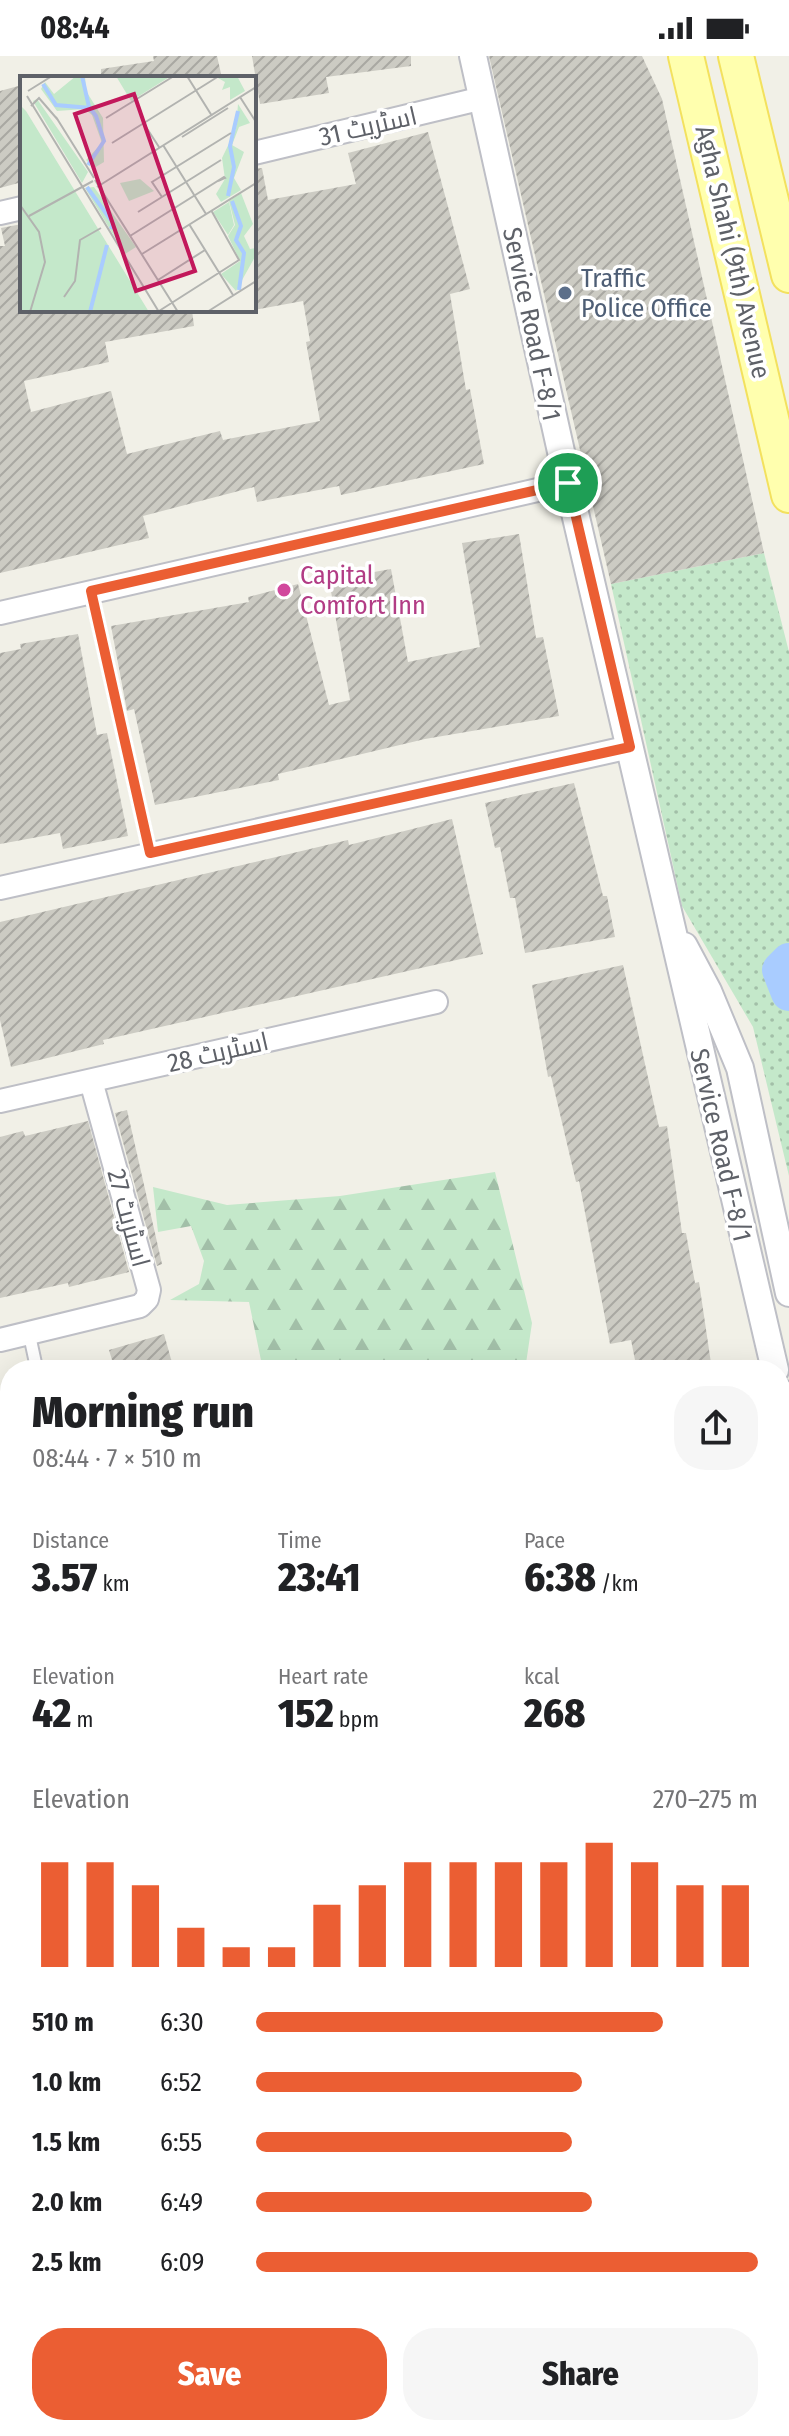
<!DOCTYPE html>
<meta charset="utf-8">
<style>
body{margin:0;font-family:"Fira Sans Condensed",Cairo,sans-serif;background:#f6f6f6;color:#202124;height:100vh;display:flex;flex-direction:column;font-size:30px;white-space:nowrap}
*{box-sizing:border-box;margin:0}
p{font-size:26px;color:#757577}
.icon{flex:none;width:44px;height:44px;fill:none;stroke:currentColor;stroke-width:2;stroke-linecap:round;stroke-linejoin:round}
.map{position:relative;flex:1;overflow:hidden}
.details{position:absolute;left:0px;top:1304px;width:790px;height:1076px;display:flex;flex-direction:column;background:#fff;border-radius:32px 32px 0 0;box-shadow:0 8px 32px #0002}
.details>*{flex:none}
.pin{position:absolute;display:grid;place-items:center;width:68px;height:68px;color:#fff;margin:-34px;border:4px solid #fff;border-radius:50%;box-shadow:0 2px 8px #0007}
.round{display:grid;place-items:center;flex:none;width:84px;height:84px;border-radius:32px;background:#f6f6f6}
.head{display:flex;align-items:center;justify-content:space-between;height:136px;padding:0 32px}
h1{font-size:44px;font-weight:800;line-height:60px}
.stats{display:grid;grid-template-columns:repeat(3,1fr);gap:12px;height:136px;padding:8px 32px}
.stats div{display:grid;align-content:center}
.stats b{font-size:40px;font-weight:800}
.stats small{font-size:22px;font-weight:400}
.stats p{font-size:22px}
.chart{height:224px;padding:16px 32px}
.chart p{display:flex;justify-content:space-between}
.chart svg{width:100%;height:144px;margin-top:8px;stroke:#eb5e33;stroke-width:6}
.cta{display:flex;gap:16px;margin-top:auto;padding:16px 32px}
.cta a{flex:1;height:92px;border-radius:32px;background:#eb5e33;color:#fff;font-size:32px;font-weight:800;line-height:92px;text-align:center}
.cta a+a{background:#f6f6f6;color:#202124}
ul{padding:0 32px;list-style:none;font-size:26px}
li{display:grid;grid-template-columns:128px 96px 1fr;align-items:center;height:60px}
li i{height:20px;border-radius:10px;background:#eb5e33}
.status{display:flex;justify-content:space-between;align-items:center;height:56px;padding:0 40px;background:#fff;direction:ltr}
.status svg{height:22px;fill:currentColor}
.map>svg:first-child{display:block}
.grass{fill:url(#grass-dots)}
.forest{fill:url(#forest-firs)}
.park{fill:url(#park-tufts)}
.lines{fill:none;stroke-linecap:round;stroke-linejoin:round}
.river{stroke:#a9ccff;stroke-width:36}
.building{fill:url(#building-hatch)}
.service-casing{stroke:#bebfc6;stroke-width:15}
.minor-casing{stroke:#bebfc6;stroke-width:26}
.tertiary-casing{stroke:#bebfc6;stroke-width:30}
.primary-casing{stroke:#f3e15e;stroke-width:38}
.service{stroke:#fff;stroke-width:11}
.minor{stroke:#fff;stroke-width:22}
.tertiary{stroke:#fff;stroke-width:26}
.primary{stroke:#ffffae;stroke-width:34}
.route-casing{stroke:#fff;stroke-width:16}
.route{stroke:#eb5e33;stroke-width:10}
.service-dot{fill:#5c6f8a;stroke:#fff;stroke-width:3}
.hotel-dot{fill:#d1479c;stroke:#fff;stroke-width:3}
.labels{text-anchor:middle;stroke-width:7;stroke-linejoin:round;paint-order:stroke}
.street-label{font-size:26px;fill:#5e6168;stroke:#fff}
.service-label{font-size:26px;fill:#4e5e75;stroke:#fff;text-anchor:start}
.hotel-label{font-size:26px;fill:#b23c85;stroke:#fff;text-anchor:start}
.inset-river{fill:none;stroke:#a9ccff;stroke-width:4}
.inset-road{fill:none;stroke:#b2b3b0;stroke-width:2}
.view{fill:#c2185b;fill-opacity:0.15;stroke:#c2185b;stroke-width:4}
.inset-edge{fill:none;stroke:#5e6168;stroke-width:4}
</style>
<div class="status"><b>08:44</b><svg viewBox="0 0 49 12"><path d="M0 12V9h3v3zM5 12V6h3v6zM10 12V3h3v9zM15 12V0h3v12zM26 1h20v11H26zM47 4h2v5h-2z"/></svg></div>
<div class="map">
<svg width="789" height="2380" viewBox="0 0 789 2380">
<defs>
<pattern id="grass-dots" width="8" height="8" patternUnits="userSpaceOnUse" patternTransform="scale(2)"><rect width="8" height="8" fill="#c4e8ca"/><path d="M2 2h.1M6 6h.1" fill="none" stroke="#a2bfa8" stroke-width="1.8" stroke-linecap="round"/></pattern>
<pattern id="forest-firs" width="22" height="20" patternUnits="userSpaceOnUse" patternTransform="scale(2)"><rect width="22" height="20" fill="#c4e8ca"/><path d="M5 1l3.5 6h-7zM16 11l3.5 6h-7z" fill="#a2bfa8"/></pattern>
<pattern id="park-tufts" width="24" height="20" patternUnits="userSpaceOnUse" patternTransform="scale(2)"><rect width="24" height="20" fill="#c4e8ca"/><path d="M3 7l-1-3M5 7V3M7 7l1-3M15 17l-1-3M17 17v-4M19 17l1-3" fill="none" stroke="#a2bfa8"/></pattern>
<pattern id="building-hatch" width="6" height="6" patternUnits="userSpaceOnUse" patternTransform="scale(2)"><rect width="6" height="6" fill="#cccbc3"/><path d="M-1 1l2-2M0 6l6-6M5 7l2-2" fill="none" stroke="#a9a8a2"/></pattern>
</defs>
<rect width="100%" height="100%" fill="#f1f0e7"/>
<path class="grass" d="M 764,497 L 789,596 L 789,1120 L 753,971 L 682,850 L 611,528 Z"/>
<g class="forest">
<path d="M 495,1116 L 532,1267 L 525,1314 L 263,1314 L 249,1246 L 170,1244 L 199,1228 L 204,1205 L 191,1170 L 158,1176 L 153,1131 L 227,1149 L 340,1140 Z"/>
<path d="M 784,1651 L 789,1680 L 789,1809 L 780,1813 L 780,1652 Z"/>
<path d="M 517,2370 L 637,2370 L 643,2380 L 520,2380 Z"/>
</g>
<path class="park" d="M 10,2313 L 10,2370 L 75,2370 L 77,2380 L 0,2380 L 0,2316 Z"/>
<g class="lines">
<g class="river">
<path d="M 789,905 L 780,914 L 789,937"/>
<path d="M 780,1764 L 789,1758"/>
<path d="M 578,2370 L 582,2380"/>
</g>
</g>
<g class="building">
<path d="M 153,0 L 217,0 L 222,22 L 101,22 L 101,13 L 154,5 Z"/>
<path d="M 252,0 L 411,0 L 411,10 L 326,21 L 329,37 L 260,48 Z"/>
<path d="M 489,0 L 642,0 L 662,43 L 764,497 L 611,528 Z"/>
<path d="M 22,29 L 22,126 L 0,132 L 0,35 Z"/>
<path d="M 428,76 L 470,233 L 450,238 L 466,334 L 470,333 L 484,408 L 341,439 L 339,430 L 257,446 L 254,431 L 143,460 L 149,482 L 0,517 L 0,190 L 5,190 L 1,172 L 22,168 L 22,254 L 192,254 L 194,270 L 105,286 L 109,306 L 24,325 L 31,356 L 111,335 L 127,398 L 220,375 L 223,384 L 320,365 L 306,286 L 310,285 L 303,245 L 254,254 L 254,113 L 262,112 L 268,144 L 356,128 L 348,97 Z"/>
<path d="M 519,478 L 536,582 L 543,581 L 559,660 L 425,683 L 278,718 L 279,724 L 155,749 L 134,653 L 127,655 L 111,570 L 249,546 L 248,541 L 298,528 L 329,649 L 350,644 L 329,524 L 391,513 L 408,606 L 480,591 L 462,487 Z"/>
<path d="M 78,578 L 97,679 L 107,677 L 128,780 L 63,793 L 60,777 L 0,788 L 0,597 L 21,593 L 20,588 Z"/>
<path d="M 574,727 L 603,840 L 607,840 L 615,881 L 525,897 L 515,842 L 510,842 L 500,791 L 495,792 L 485,747 Z"/>
<path d="M 452,763 L 483,898 L 103,984 L 104,988 L 11,1011 L 0,964 L 0,866 L 348,784 L 349,789 Z"/>
<path d="M 623,909 L 659,1071 L 667,1070 L 682,1177 L 686,1177 L 695,1227 L 699,1226 L 712,1314 L 637,1314 L 631,1284 L 610,1288 L 579,1125 L 576,1126 L 551,1020 L 548,1021 L 532,929 Z"/>
<path d="M 127,1054 L 162,1208 L 157,1210 L 115,1057 Z"/>
<path d="M 88,1065 L 129,1216 L 69,1231 L 68,1227 L 0,1242 L 0,1081 L 23,1075 L 25,1080 Z"/>
<path d="M 164,1278 L 174,1314 L 115,1314 L 109,1294 Z"/>
</g>
<g class="lines">
<defs>
<g id="service">
<path d="M 91,535 L 150,797"/>
<path d="M 29,1277 L 37,1314"/>
</g>
<g id="minor">
<path d="M 254,97 L 483,42"/>
<path d="M 0,157 L 22,152"/>
<path d="M 0,557 L 568,427"/>
<path d="M 0,832 L 630,691"/>
<path d="M 0,1045 L 436,946"/>
<path d="M 0,1284 L 140,1250 L 147,1243 L 149,1234 L 91,1025"/>
<path d="M 0,1959 L 5,1979"/>
<path d="M 780,2046 L 789,2044"/>
<path d="M 0,2302 L 10,2299"/>
</g>
<g id="tertiary">
<path d="M 473,0 L 568,427 L 775,1314"/>
<path d="M 684,890 L 708,935 L 740,1012 L 789,1237"/>
<path d="M 780,1336 L 789,1374"/>
<path d="M 780,1420 L 789,1418"/>
<path d="M 0,1569 L 10,1567"/>
<path d="M 0,1611 L 10,1608"/>
</g>
<g id="primary">
<path d="M 686,0 L 789,439"/>
<path d="M 736,0 L 789,219"/>
</g>
</defs>
<use href="#service" class="service-casing"/>
<use href="#minor" class="minor-casing"/>
<use href="#tertiary" class="tertiary-casing"/>
<use href="#primary" class="primary-casing"/>
<use href="#service" class="service"/>
<use href="#minor" class="minor"/>
<use href="#tertiary" class="tertiary"/>
<use href="#primary" class="primary"/>
</g>
<g class="lines">
<defs>
<path id="route" d="M 568,427 L 630,691 L 150,797 L 91,535 Z"/>
</defs>
<use href="#route" class="route-casing"/>
<use href="#route" class="route"/>
</g>
<circle class="service-dot" cx="565" cy="237" r="8"/>
<circle class="hotel-dot" cx="284" cy="534" r="8"/>
<g class="labels">
<g class="street-label">
<text transform="translate(368 70) rotate(-13)" y="9">اسٹریٹ 31</text>
<text transform="translate(733 196) rotate(77)" y="9">Agha Shahi (9th) Avenue</text>
<text transform="translate(532 268) rotate(78)" y="9">Service Road F-8/1</text>
<text transform="translate(218 996) rotate(-13)" y="9">اسٹریٹ 28</text>
<text transform="translate(721 1089) rotate(77)" y="9">Service Road F-8/1</text>
<text transform="translate(129 1162) rotate(75)" y="9">اسٹریٹ 27</text>
</g>
<g class="service-label">
<text x="581" y="231">Traffic<tspan x="581" dy="30">Police Office</tspan></text>
</g>
<g class="hotel-label">
<text x="300" y="528">Capital<tspan x="300" dy="30">Comfort Inn</tspan></text>
</g>
</g>
<g transform="translate(20 20)">
<rect width="236" height="236" fill="#f1f0e7"/>
<path d="M 17,23 L 68,96 L 62,107 L 13,25 ZM 74,111 L 116,171 L 105,178 L 65,112 Z" fill="#c4e8ca"/>
<path d="M 56,0 L 65,0 L 66,15 L 83,42 L 84,86 L 74,92 L 66,84 L 82,67 L 72,39 L 65,33 L 37,35 L 21,13 L 25,6 L 34,18 ZM 217,0 L 225,15 L 210,24 L 210,11 L 202,14 L 205,6 L 198,2 ZM 218,28 L 230,47 L 219,51 L 212,69 L 224,76 L 214,102 L 221,114 L 201,126 L 196,118 L 205,103 L 202,82 L 216,53 ZM 120,103 L 134,115 L 109,125 L 100,107 ZM 221,117 L 233,148 L 224,160 L 230,173 L 236,172 L 236,179 L 216,215 L 201,198 L 220,185 L 208,160 L 215,149 L 209,125 Z" fill="#c4e8ca"/>
<path d="M 96,0 L 151,0 L 111,25 ZM 0,29 L 6,35 L 129,236 L 0,236 ZM 209,126 L 214,149 L 208,159 L 193,136 Z" fill="#c4e8ca"/>
<path class="inset-river" d="M 62,0 L 69,31M 23,8 L 36,29 L 70,32 L 76,40 L 84,65 L 68,89M 67,111 L 93,147 L 91,153M 208,120 L 214,91 L 210,70 L 218,35M 212,125 L 221,150 L 216,164 L 224,177 L 219,214M 70,236 L 87,169"/>
<path class="inset-road" d="M 167,0 L 192,40M 8,15 L 32,0M 7,20 L 139,236M 220,21 L 236,46M 11,30 L 19,22 L 38,44M 36,41 L 74,102M 86,42 L 154,0M 124,48 L 139,71M 162,61 L 208,32M 92,67 L 199,0M 143,69 L 186,138M 75,104 L 158,236M 77,111 L 236,11M 142,121 L 132,106 L 211,57M 0,129 L 19,156 L 25,186 L 10,236M 118,136 L 201,84M 9,140 L 73,105M 169,148 L 213,219M 110,160 L 204,101 L 205,102 L 198,105M 122,178 L 236,107M 138,204 L 185,174M 44,221 L 55,205 L 60,164 L 81,152M 139,235 L 219,184 L 191,134M 187,236 L 236,205"/>
<path class="view" d="M 114,18 L 175,195 L 116,215 L 55,38 Z"/>
<rect width="236" height="236" class="inset-edge"/>
</g>
</svg>
<div class="pin" style="left:568px;top:427px;background:#1e9e55"><svg class="icon" aria-label="arrive" viewBox="0 0 24 24"><path d="M6 21V4h12l-3 4 3 4H6"/></svg></div>
<section class="details">
<div class="head"><div><h1>Morning run</h1><p>08:44 · 7 × 510 m</p></div><a class="round"><svg class="icon" aria-label="share" viewBox="0 0 24 24"><path d="M12 15V3M7 8l5-5 5 5M5 13v7h14v-7"/></svg></a></div>
<div class="stats">
<div><p>Distance</p><b>3.57<small> km</small></b></div>
<div><p>Time</p><b>23:41</b></div>
<div><p>Pace</p><b>6:38<small> /km</small></b></div>
</div>
<div class="stats">
<div><p>Elevation</p><b>42<small> m</small></b></div>
<div><p>Heart rate</p><b>152<small> bpm</small></b></div>
<div><p>kcal</p><b>268</b></div>
</div>
<div class="chart"><p><span>Elevation</span>270–275 m</p>
<svg viewBox="0 0 160 44" preserveAspectRatio="none"><path d="M5 44V12M15 44V12M25 44V19M35 44V32M45 44V38M55 44V38M65 44V25M75 44V19M85 44V12M95 44V12M105 44V12M115 44V12M125 44V6M135 44V12M145 44V19M155 44V19"/></svg>
</div>
<ul>
<li><b>510 m</b>6:30<i style="width:81%"></i></li>
<li><b>1.0 km</b>6:52<i style="width:65%"></i></li>
<li><b>1.5 km</b>6:55<i style="width:63%"></i></li>
<li><b>2.0 km</b>6:49<i style="width:67%"></i></li>
<li><b>2.5 km</b>6:09<i style="width:100%"></i></li>
</ul>
<div class="cta"><a>Save</a><a>Share</a></div>
</section>
</div>
